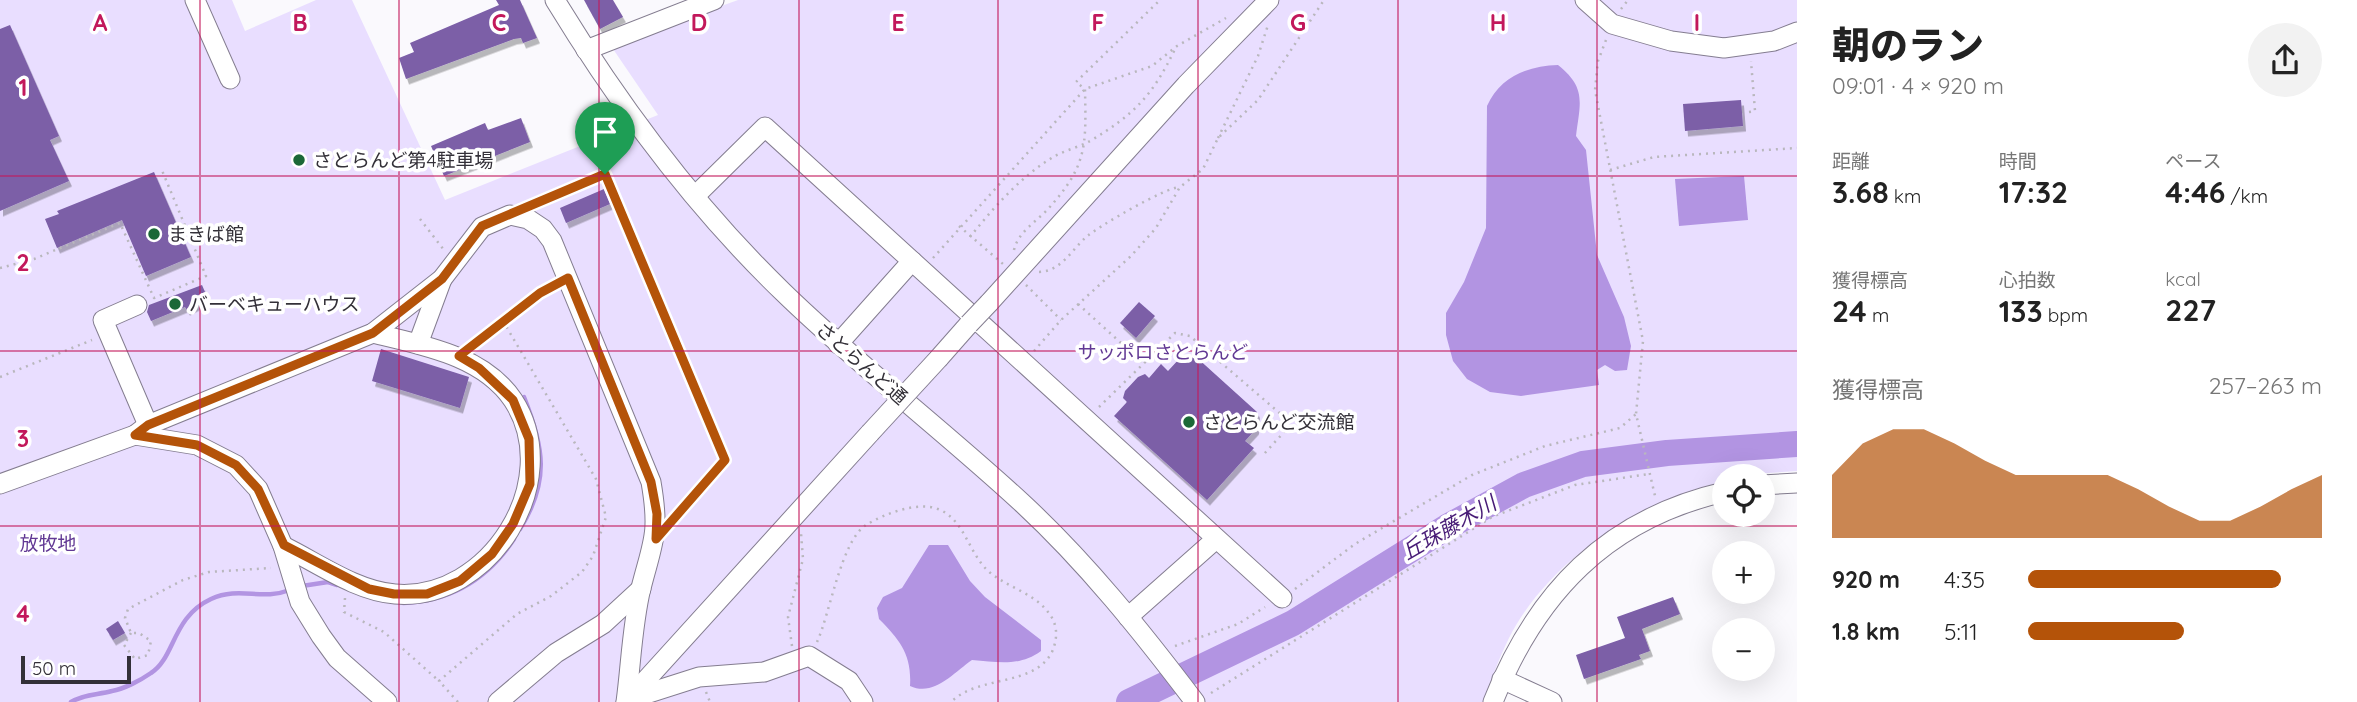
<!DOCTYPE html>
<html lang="ja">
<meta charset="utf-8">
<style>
body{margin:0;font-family:Quicksand,"Noto Sans JP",sans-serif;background:#f2f2f2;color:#222;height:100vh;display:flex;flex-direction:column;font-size:26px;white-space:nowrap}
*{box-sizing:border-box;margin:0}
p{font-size:23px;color:#767676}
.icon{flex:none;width:38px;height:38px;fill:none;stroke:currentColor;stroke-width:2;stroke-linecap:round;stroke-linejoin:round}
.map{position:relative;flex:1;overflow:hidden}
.drawer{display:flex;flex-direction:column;background:#fff;width:560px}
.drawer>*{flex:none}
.fabs{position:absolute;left:1712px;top:464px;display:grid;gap:14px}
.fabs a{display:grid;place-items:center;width:63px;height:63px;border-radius:50%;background:#fff;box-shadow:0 7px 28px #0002;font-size:35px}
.scale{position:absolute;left:21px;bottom:18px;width:110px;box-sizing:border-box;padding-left:7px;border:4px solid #333038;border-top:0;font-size:19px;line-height:24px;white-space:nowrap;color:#333038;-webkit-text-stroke:5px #fff;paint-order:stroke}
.pin{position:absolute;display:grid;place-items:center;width:60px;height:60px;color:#fff;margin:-72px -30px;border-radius:50% 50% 50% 0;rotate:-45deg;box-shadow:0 0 7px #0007}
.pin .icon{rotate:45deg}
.round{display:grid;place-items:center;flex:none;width:74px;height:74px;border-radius:37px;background:#f2f2f2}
.overview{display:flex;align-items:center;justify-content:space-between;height:119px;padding:0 35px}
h1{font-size:38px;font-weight:800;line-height:52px}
.metrics{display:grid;grid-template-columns:repeat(3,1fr);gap:10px;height:119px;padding:7px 35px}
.metrics div{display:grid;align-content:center}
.metrics b{font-size:30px;font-weight:800}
.metrics small{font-size:19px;font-weight:400}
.metrics p{font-size:19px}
.chart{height:196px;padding:14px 35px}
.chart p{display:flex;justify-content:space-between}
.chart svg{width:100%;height:126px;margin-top:7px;fill:#b45309;opacity:.7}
ul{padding:0 35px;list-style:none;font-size:23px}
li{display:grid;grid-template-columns:112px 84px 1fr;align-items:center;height:52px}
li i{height:18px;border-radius:9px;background:#b45309}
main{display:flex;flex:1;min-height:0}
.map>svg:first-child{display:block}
.green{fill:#e9deff}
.water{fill:#b294e2}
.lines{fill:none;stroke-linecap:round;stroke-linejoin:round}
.stream{stroke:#b294e2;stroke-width:4.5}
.river{stroke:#b294e2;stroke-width:26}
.building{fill:#7b5ea7;filter:url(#shadow)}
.minor-casing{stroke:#847d90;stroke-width:21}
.path{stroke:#b9b7bd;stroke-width:2.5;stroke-dasharray:2 5;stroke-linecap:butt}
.minor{stroke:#fff;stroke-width:19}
.minor-bridge-casing{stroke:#847d90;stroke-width:21;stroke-linecap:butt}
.minor-bridge{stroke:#fff;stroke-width:19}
.route-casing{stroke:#fff;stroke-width:14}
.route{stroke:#b45309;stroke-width:9}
.grid{fill:none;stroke:#c2185b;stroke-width:2;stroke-opacity:0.55}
.poi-dot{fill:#1b6837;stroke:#fff;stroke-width:2.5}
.labels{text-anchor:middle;stroke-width:7;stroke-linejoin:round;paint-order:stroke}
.poi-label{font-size:19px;fill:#333038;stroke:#fff;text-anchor:start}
.park-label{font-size:19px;fill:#623994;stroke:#fff}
.street-label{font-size:19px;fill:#333038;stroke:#fff}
.water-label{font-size:21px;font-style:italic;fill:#471b76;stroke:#fff}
.grid-label{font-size:23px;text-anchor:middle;font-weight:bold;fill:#c2185b;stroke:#fff;stroke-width:7;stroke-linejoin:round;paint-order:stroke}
</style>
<main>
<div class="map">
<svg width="1797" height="702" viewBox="0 0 1797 702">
<defs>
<filter id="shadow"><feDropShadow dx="3" dy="5.5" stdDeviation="0" flood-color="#0004"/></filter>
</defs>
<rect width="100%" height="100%" fill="#faf9fd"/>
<path class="green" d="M 0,0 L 232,0 L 245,31 L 316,0 L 352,0 L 445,200 L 658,115 L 611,46 L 738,0 L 1797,0 L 1797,471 L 1724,476 L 1724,482 C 1642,498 1547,562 1509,638 C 1499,658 1491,681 1483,702 L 0,702 Z"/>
<g class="water">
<path d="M 1558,65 C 1587,88 1580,103 1576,136 L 1586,150 L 1597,255 L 1624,317 L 1631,346 L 1627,370 L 1615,371 L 1605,365 L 1597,370 L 1599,385 L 1521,396 L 1490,392 L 1467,379 L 1453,361 L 1446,335 L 1446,313 L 1464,282 L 1486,228 L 1487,106 C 1500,77 1527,66 1558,65 Z"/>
<path d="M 1744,176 L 1748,220 L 1679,226 L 1675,179 Z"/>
<path d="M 929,545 L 948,545 L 970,581 L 985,597 L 1041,640 L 1041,651 C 1019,667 998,662 972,660 C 953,673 934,697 910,686 C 912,655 900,640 879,619 L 877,608 L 883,597 L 902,588 Z"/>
</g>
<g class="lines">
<g class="stream">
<path d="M 520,529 C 550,481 544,447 524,397"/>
<path d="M 302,586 L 328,582 L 337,585"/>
<path d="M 403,603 C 451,601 487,580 514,539"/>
<path d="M 71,702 C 84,694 97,695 112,691 C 124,689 141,680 151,673 C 175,658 172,617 211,599 C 240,586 261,601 290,590"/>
</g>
<path class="river" d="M 1129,702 L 1293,623 L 1447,527 L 1524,485 L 1583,464 L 1667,453 L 1797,444"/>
</g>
<g class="building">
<path d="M 496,0 L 520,0 L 537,38 L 523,43 L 521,38 L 514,39 L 406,79 L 399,58 L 414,52 L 410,43 L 499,5 Z"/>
<path d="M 584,0 L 613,0 L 623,17 L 600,29 Z"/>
<path d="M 10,25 L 59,136 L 50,140 L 69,181 L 0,211 L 0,29 Z"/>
<path d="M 1741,100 L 1743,126 L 1685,131 L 1683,104 Z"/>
<path d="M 521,118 L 530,142 L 444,176 L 431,146 L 485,123 L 488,130 Z"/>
<path d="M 154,172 L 191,257 L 146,276 L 122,220 L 57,248 L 45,219 L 59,214 L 57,211 Z"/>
<path d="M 604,189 L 610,204 L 566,223 L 560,208 Z"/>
<path d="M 202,285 L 208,299 L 187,310 L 185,307 L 151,321 L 147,312 L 149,305 Z"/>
<path d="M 1139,302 L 1155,316 L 1136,338 L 1120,323 Z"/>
<path d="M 381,349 L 469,377 L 460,408 L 372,381 Z"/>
<path d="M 1195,356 L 1257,412 L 1256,429 L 1245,441 L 1254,448 L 1207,500 L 1114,416 L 1127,402 L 1123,398 L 1125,391 L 1138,377 L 1145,374 L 1149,378 L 1161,364 L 1168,371 L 1180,358 Z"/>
<path d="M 1673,597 L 1680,614 L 1642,629 L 1650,651 L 1639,655 L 1641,659 L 1584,679 L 1576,655 L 1625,638 L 1617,617 Z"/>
<path d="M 118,621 L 125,633 L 113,640 L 106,629 Z"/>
</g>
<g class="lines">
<defs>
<g id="minor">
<path d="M 195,0 L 230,79"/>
<path d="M 555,0 C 619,105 694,206 783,292 C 859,366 943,430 1021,502 C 1086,562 1142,632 1195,702"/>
<path d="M 1585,0 L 1612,24 L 1671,41 L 1724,48 L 1774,41 L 1797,32"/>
<path d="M 586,50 L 714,0"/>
<path d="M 695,196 L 765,127 L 912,261"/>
<path d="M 989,303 L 1186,85 L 1269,0"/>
<path d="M 137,305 L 103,320 L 148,425"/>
<path d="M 418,344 L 442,279"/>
<path d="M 838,344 L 912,261 L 1282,598"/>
<path d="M 939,358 L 969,324"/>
<path d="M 135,435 L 148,425 L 373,333 L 442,279 L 482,227 L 510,215 L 528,219 L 543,229 L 552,241 L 651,482 C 660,534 653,541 641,588 C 632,625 631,665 626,702"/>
<path d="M 0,484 L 135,435 L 197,445 L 236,465 L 258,489 L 283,546 L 300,602 L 321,636 L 337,658 L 387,702"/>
<path d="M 1762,485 L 1797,483"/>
<path d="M 283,546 C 318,563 356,591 395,594 C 489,602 566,481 513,400 C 483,355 421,345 373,333"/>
<path d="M 1128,617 L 1216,539"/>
<path d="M 1502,679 L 1552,702"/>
<path d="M 630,699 L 699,677 L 764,672 L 809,656 L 849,681 L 863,702"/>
<path d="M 498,702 L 556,653 L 603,624 L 641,589"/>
<path d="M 626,702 L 870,433"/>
<path d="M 1493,702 C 1536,593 1607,519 1724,492"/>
</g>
</defs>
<use href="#minor" class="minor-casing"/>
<g class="path">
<path d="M 1621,9 L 1628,0"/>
<path d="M 1606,40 L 1598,61 L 1595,90 L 1643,341 L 1636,414 L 1655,496"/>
<path d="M 1749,112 L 1755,111 L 1751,61"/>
<path d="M 1218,138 L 1258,56 L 1268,25"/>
<path d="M 1610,170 L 1654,157 L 1797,148"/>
<path d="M 536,204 L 605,174 L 725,460 L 672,521"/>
<path d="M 420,219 L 444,250"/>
<path d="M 959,226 L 1003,264"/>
<path d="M 970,237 C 994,207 1022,175 1055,156 C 1066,150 1079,147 1090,141 C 1134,115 1153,95 1175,49"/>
<path d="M 1014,250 C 1018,232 1036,222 1048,209 C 1088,165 1086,145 1085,89 L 1076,82 L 1160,0"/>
<path d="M 933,258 L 1085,89 L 1152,66 L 1177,46 L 1226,18"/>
<path d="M 0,268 L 34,259 L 120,223 L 154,298 L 206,276 L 161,168"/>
<path d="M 1039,272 C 1061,271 1071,251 1085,238 C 1097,227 1166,187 1180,187"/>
<path d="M 1026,285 L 1061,320"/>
<path d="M 1078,304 L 1142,362"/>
<path d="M 472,345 L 552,287"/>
<path d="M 1034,351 L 1061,320 L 1131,256 L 1156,228 L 1180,187 L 1203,169 L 1218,138 L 1258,100 L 1324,0"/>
<path d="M 0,377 L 92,340"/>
<path d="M 1099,407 L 1175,333 L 1190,336 L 1283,416 L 1285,431 L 1264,454"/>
<path d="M 1295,589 L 1355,544 L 1472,475 L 1545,446 L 1620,428 L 1636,414"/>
<path d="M 345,598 L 344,612 L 384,632 L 439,681"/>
<path d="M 131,633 L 124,645 L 135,659 L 148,655 L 151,641 L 139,633 L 131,633 L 125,618 L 128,609 L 183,580 L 209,572 L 271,568"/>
<path d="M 817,642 C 830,614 841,541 866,525 C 884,514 917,501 938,509 C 964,519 968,551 987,570 C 1004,586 1034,593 1048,612 C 1058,624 1058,638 1052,652 C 1034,687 978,675 951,702"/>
<path d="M 792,646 L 788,617 L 803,559 L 801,533"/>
<path d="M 1175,646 L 1238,624 L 1265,607"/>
<path d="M 706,692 L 710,702"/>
<path d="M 1211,693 L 1492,517 L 1575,485 L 1649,474"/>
<path d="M 458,702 L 439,681 L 517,614 L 551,596 L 582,572 L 593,556 L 606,517 L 596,479 L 503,321"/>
</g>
<use href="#minor" class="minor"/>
<defs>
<g id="minor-bridge">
<path d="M 969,324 L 989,303"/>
<path d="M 870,433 L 939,358"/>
</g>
</defs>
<use href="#minor-bridge" class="minor-bridge-casing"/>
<use href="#minor-bridge" class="minor-bridge"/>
</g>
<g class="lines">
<defs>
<path id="route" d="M 605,174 L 725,460 L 656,539 L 657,514 L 651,482 L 568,278 L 540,293 L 459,356 L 479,368 L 513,400 L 529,439 L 530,484 L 513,524 L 492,554 L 460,581 L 427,594 L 394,594 L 369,589 L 284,545 L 258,489 L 236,465 L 197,445 L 135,435 L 148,425 L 373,333 L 442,279 L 482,226 Z"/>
</defs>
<use href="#route" class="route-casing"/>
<use href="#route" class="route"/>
</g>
<path class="grid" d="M 200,0 L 200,702M 399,0 L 399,702M 599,0 L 599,702M 799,0 L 799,702M 998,0 L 998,702M 1198,0 L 1198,702M 1398,0 L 1398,702M 1597,0 L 1597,702M 0,176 L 1797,176M 0,351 L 1797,351M 0,526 L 1797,526"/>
<g class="poi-dot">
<circle cx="299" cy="160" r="7"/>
<circle cx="154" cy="234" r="7"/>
<circle cx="175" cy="304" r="7"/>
<circle cx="1189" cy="422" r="7"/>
</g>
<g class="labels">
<g class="poi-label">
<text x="313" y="167">さとらんど第4駐車場</text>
<text x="168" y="241">まきば館</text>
<text x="189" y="311">バーベキューハウス</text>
<text x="1203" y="429">さとらんど交流館</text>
</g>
<g class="park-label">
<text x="1163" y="359">サッポロさとらんど</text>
<text x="48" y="550">放牧地</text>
</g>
<g class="street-label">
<text transform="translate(862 363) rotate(41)" y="7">さとらんど通</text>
</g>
<g class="water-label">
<text transform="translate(1449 528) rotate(-30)" y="7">丘珠藤木川</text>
</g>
</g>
<g class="grid-label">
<text x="100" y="31">A</text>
<text x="300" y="31">B</text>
<text x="499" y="31">C</text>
<text x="699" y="31">D</text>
<text x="898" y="31">E</text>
<text x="1098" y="31">F</text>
<text x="1298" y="31">G</text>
<text x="1498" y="31">H</text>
<text x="1697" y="31">I</text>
<text x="23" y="96">1</text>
<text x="23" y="271">2</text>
<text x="23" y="447">3</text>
<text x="23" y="622">4</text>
</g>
</svg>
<div class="fabs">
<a><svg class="icon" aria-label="locate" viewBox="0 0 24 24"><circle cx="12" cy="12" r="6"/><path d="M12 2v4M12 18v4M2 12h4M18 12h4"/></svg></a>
<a>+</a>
<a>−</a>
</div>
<div class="scale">50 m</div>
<div class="pin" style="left:605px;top:174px;background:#1e9e55"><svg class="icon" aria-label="arrive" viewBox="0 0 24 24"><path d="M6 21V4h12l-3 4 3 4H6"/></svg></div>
</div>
<section class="drawer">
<div class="overview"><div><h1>朝のラン</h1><p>09:01 · 4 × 920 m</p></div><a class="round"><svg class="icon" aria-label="share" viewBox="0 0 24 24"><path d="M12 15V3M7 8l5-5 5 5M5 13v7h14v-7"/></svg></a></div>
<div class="metrics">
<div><p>距離</p><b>3.68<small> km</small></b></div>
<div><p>時間</p><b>17:32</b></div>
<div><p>ペース</p><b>4:46<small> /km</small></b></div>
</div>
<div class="metrics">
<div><p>獲得標高</p><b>24<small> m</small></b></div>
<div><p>心拍数</p><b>133<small> bpm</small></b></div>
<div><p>kcal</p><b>227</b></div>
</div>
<div class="chart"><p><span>獲得標高</span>257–263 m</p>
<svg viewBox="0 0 160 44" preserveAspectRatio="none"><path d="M0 44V22L10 11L20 6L30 6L40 11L50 17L60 22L70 22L80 22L90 22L100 27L110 33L120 38L130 38L140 33L150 27L160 22V44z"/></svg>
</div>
<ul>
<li><b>920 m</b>4:35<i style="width:86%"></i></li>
<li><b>1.8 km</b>5:11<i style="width:53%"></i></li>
</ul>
</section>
</main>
